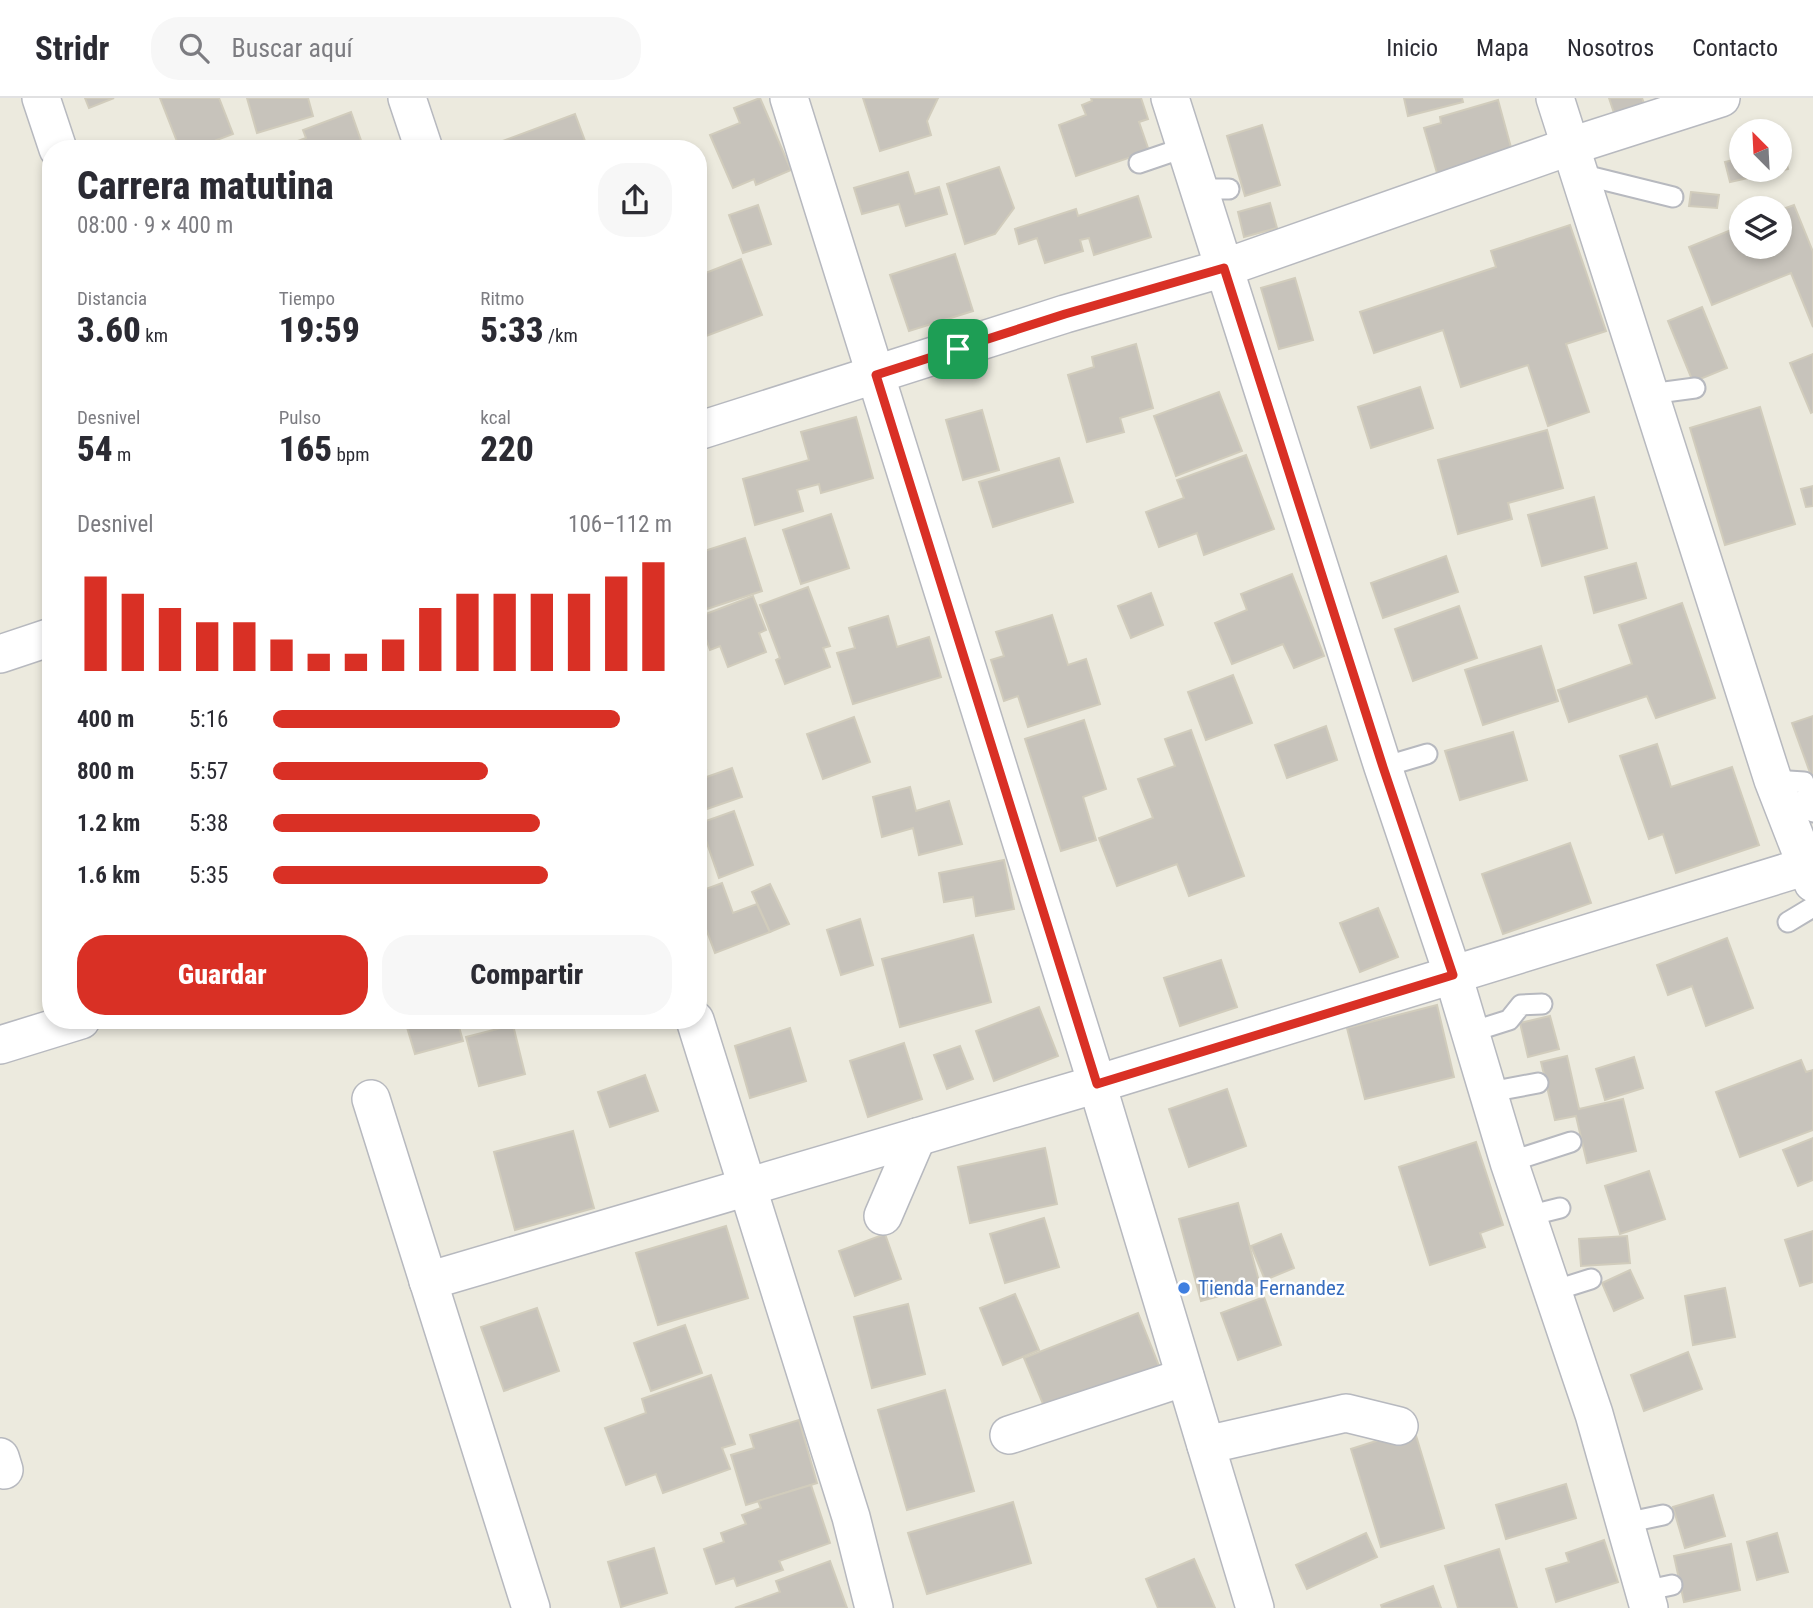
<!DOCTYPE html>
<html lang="es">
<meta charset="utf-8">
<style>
body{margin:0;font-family:"Roboto Condensed",sans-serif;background:#f7f7f7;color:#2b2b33;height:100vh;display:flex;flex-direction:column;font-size:26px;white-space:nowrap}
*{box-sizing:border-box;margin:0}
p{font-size:23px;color:#7c7c81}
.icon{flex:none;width:38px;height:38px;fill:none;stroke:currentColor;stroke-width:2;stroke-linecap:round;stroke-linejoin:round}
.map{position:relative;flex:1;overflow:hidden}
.sheet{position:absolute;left:42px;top:42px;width:665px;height:889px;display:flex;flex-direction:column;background:#fff;border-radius:28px;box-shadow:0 4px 10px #0003}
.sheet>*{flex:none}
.needle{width:46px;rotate:336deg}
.buttons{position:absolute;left:1729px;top:21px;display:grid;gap:14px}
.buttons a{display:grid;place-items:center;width:63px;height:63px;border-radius:50%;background:#fff;box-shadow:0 4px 10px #0003;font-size:35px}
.pin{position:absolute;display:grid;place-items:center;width:60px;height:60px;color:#fff;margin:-30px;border-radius:14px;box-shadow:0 4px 10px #0006}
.round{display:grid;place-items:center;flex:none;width:74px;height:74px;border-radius:28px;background:#f7f7f7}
.summary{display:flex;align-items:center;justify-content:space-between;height:119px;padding:0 35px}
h1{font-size:38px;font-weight:800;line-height:52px}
.metrics{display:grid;grid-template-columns:repeat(3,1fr);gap:10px;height:119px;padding:7px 35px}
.metrics div{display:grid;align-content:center}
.metrics b{font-size:35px;font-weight:800}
.metrics small{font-size:19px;font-weight:400}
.metrics p{font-size:19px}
.chart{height:196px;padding:14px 35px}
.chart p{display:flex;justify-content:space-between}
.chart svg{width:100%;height:126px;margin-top:7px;stroke:#d93025;stroke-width:6}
.cta{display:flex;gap:14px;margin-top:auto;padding:14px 35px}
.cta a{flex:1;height:80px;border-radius:28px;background:#d93025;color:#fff;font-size:28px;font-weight:800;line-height:80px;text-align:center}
.cta a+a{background:#f7f7f7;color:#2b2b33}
ul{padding:0 35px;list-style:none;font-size:23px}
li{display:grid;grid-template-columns:112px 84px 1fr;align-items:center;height:52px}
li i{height:18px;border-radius:9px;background:#d93025}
header{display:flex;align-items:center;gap:42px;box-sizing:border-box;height:98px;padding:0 35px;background:#fff;border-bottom:2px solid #e1e1e2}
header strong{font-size:33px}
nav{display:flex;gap:38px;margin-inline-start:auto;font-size:24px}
.search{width:490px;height:63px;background:#f7f7f7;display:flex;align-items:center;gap:18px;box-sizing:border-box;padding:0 24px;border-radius:28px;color:#7c7c81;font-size:26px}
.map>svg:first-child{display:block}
.building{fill:#c7c3bb;stroke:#d1ccbc;stroke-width:2}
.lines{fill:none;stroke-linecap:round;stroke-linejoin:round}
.service-casing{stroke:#b7b9bf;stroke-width:23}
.minor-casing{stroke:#b7b9bf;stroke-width:40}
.service{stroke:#fff;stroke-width:19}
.minor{stroke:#fff;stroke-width:37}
.route-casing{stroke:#fff;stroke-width:14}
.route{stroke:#d93025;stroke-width:9}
.shop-dot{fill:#3f7fe0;stroke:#fff;stroke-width:2.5}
.labels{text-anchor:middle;stroke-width:5;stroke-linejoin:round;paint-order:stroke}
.shop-label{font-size:21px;fill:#366cbe;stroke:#fff;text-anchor:start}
</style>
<header>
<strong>Stridr</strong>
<div class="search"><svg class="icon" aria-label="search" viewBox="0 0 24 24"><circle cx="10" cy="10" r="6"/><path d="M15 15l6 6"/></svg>Buscar aquí</div>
<nav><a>Inicio</a><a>Mapa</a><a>Nosotros</a><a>Contacto</a></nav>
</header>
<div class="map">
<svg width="1813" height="1510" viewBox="0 0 1813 1510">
<rect width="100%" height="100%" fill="#eceade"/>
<g class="building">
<path d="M 85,0 L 114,0 L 89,10 Z"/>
<path d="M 160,0 L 219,0 L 233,36 L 193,51 L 180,51 Z"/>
<path d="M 247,0 L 308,0 L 313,18 L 257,35 Z"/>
<path d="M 760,0 L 791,72 L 756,87 L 754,81 L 733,90 L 710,37 L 740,25 L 734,10 Z"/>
<path d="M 863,0 L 938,0 L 927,23 L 931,37 L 880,53 Z"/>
<path d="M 1091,0 L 1141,0 L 1148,21 L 1139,24 L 1149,53 L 1076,78 L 1059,27 L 1086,17 L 1082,7 L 1092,3 Z"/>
<path d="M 1404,0 L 1462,0 L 1463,4 L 1408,18 Z"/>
<path d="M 1609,0 L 1642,0 L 1646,11 L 1616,21 Z"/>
<path d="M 1498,2 L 1512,53 L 1437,75 L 1424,30 L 1441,25 L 1440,19 Z"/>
<path d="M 351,14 L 364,51 L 276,51 L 306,40 L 303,32 Z"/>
<path d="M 575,16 L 588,51 L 481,51 Z"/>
<path d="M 1262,27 L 1280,87 L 1245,98 L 1227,38 Z"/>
<path d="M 1780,51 L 1783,51 L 1788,71 L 1730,84 L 1725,64 L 1741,60 L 1741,72 L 1780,72 Z"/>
<path d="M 999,69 L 1014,110 L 995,136 L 965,146 L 947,86 Z"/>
<path d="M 908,74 L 915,96 L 939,89 L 947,116 L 906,128 L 899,106 L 862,116 L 854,90 Z"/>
<path d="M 1691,94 L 1719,97 L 1717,110 L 1689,108 Z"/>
<path d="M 1138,98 L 1151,139 L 1094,157 L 1089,140 L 1080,142 L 1083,153 L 1045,165 L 1037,140 L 1019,146 L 1015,131 L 1076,111 L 1078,118 Z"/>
<path d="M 1270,105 L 1277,130 L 1244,139 L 1238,114 Z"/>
<path d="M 758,107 L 771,146 L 743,155 L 729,117 Z"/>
<path d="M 1794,107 L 1813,154 L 1813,229 L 1791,175 L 1712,207 L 1689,149 L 1741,128 L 1741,149 L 1780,149 L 1780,112 Z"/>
<path d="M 1570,127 L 1606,233 L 1566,246 L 1589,314 L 1548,328 L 1528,267 L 1461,289 L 1443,232 L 1374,255 L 1360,214 L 1496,169 L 1491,153 Z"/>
<path d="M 955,156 L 973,213 L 909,233 L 890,177 Z"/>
<path d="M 741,161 L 762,217 L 698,241 L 698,178 Z"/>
<path d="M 1295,180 L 1313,242 L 1279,251 L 1261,190 Z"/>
<path d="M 1702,209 L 1727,270 L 1693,284 L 1668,223 Z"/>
<path d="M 1136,246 L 1153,310 L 1120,320 L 1124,334 L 1087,344 L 1068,277 L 1094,269 L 1092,259 Z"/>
<path d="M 1813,256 L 1813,314 L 1811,315 L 1790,265 Z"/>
<path d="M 1420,289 L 1433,330 L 1371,350 L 1358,309 Z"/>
<path d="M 1219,294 L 1242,353 L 1176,378 L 1154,318 Z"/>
<path d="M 1760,309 L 1795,426 L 1725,447 L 1690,330 Z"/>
<path d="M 982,312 L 999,372 L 963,382 L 946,322 Z"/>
<path d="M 856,319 L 873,380 L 821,395 L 819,386 L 797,392 L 803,413 L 755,427 L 743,381 L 809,362 L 801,334 Z"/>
<path d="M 1547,332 L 1563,390 L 1508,405 L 1512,421 L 1458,436 L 1438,362 Z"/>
<path d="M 1246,357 L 1274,431 L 1204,457 L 1197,435 L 1159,449 L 1146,414 L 1184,400 L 1177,382 Z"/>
<path d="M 1059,360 L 1073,404 L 993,429 L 979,384 Z"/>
<path d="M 1813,388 L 1813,408 L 1806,409 L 1801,391 Z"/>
<path d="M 1594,399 L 1607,450 L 1542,468 L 1528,417 Z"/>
<path d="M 831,416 L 849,470 L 801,486 L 783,432 Z"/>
<path d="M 745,440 L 762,493 L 707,511 L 698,484 L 698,455 Z"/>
<path d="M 1446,458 L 1458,494 L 1383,520 L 1371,485 Z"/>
<path d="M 1636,465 L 1646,500 L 1594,515 L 1585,479 Z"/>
<path d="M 1292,476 L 1324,558 L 1294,570 L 1283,546 L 1232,566 L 1215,525 L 1247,512 L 1241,496 Z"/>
<path d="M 808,489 L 830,548 L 823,550 L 830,569 L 785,586 L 776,562 L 780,560 L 760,507 Z"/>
<path d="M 1151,495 L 1163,527 L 1131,540 L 1118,508 Z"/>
<path d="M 753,498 L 766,532 L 759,535 L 766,554 L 728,569 L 720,548 L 710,552 L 705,538 L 699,540 L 698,519 Z"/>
<path d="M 1682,505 L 1715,600 L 1656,620 L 1647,598 L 1569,624 L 1558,592 L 1632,566 L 1619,527 Z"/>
<path d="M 1459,508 L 1477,560 L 1413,583 L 1395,531 Z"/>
<path d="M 1052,517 L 1068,567 L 1086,561 L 1100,606 L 1028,629 L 1018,598 L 1004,603 L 991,562 L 1004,558 L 996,534 Z"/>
<path d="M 888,518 L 897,549 L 929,539 L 941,579 L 853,606 L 837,555 L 855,550 L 849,530 Z"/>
<path d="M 1541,548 L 1558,603 L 1483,627 L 1465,572 Z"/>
<path d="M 1233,577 L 1252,625 L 1206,642 L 1188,594 Z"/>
<path d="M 1813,618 L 1813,683 L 1792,625 Z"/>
<path d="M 854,619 L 870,664 L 823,681 L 807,636 Z"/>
<path d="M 1084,622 L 1106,691 L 1083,699 L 1096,742 L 1061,753 L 1025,641 Z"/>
<path d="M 1326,628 L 1337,662 L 1287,680 L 1275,647 Z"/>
<path d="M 1191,632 L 1244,778 L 1189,798 L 1177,766 L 1117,788 L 1099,740 L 1153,720 L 1138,681 L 1175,668 L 1165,641 Z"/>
<path d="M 1513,634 L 1527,682 L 1460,702 L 1445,653 Z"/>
<path d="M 698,641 L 706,671 L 698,673 Z"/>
<path d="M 1657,646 L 1671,689 L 1732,669 L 1759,747 L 1676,775 L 1663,736 L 1649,741 L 1620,658 Z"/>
<path d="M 732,670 L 742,699 L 698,714 L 698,682 Z"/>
<path d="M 910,689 L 916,713 L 949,703 L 962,746 L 919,757 L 913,730 L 882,739 L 873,699 Z"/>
<path d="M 734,713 L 753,767 L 719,780 L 700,725 Z"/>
<path d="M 1570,745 L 1591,805 L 1503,836 L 1482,776 Z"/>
<path d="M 1004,762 L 1014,811 L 976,818 L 973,799 L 944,804 L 939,775 Z"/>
<path d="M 722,785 L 733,815 L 757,806 L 770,834 L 715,855 L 698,809 L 698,794 Z"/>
<path d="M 770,786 L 789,826 L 770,834 L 752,794 Z"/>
<path d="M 1378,810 L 1398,859 L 1360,874 L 1340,825 Z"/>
<path d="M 860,821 L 873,867 L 841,877 L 827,832 Z"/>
<path d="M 973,837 L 991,904 L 900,929 L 882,861 Z"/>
<path d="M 1727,840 L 1753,910 L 1706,928 L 1692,888 L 1668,897 L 1657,867 Z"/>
<path d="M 1221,862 L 1237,909 L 1180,928 L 1164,880 Z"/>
<path d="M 1437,907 L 1454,979 L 1365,1001 L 1347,930 Z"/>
<path d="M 1039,909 L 1058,958 L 994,983 L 976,933 Z"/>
<path d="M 1550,918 L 1559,951 L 1528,959 L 1520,925 Z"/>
<path d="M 421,922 L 457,922 L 463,943 L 415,956 L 406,926 Z"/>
<path d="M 513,927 L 525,976 L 479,988 L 466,939 Z"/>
<path d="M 790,930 L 806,983 L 750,1000 L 735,948 Z"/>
<path d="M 904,945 L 922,1001 L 868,1019 L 850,963 Z"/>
<path d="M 960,948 L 973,981 L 947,991 L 934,957 Z"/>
<path d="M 1567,958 L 1579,1011 L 1623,1001 L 1636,1053 L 1587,1065 L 1576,1018 L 1555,1022 L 1541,964 Z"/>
<path d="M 1634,959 L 1643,990 L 1605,1002 L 1596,971 Z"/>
<path d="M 1801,962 L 1806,974 L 1813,972 L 1813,1032 L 1740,1059 L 1716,994 Z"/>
<path d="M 645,977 L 658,1013 L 610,1029 L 598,994 Z"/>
<path d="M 1227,991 L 1246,1048 L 1189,1069 L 1169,1011 Z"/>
<path d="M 573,1033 L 594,1110 L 515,1132 L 494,1054 Z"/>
<path d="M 1813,1040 L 1813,1082 L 1798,1088 L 1783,1052 Z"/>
<path d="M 1476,1044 L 1503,1127 L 1480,1135 L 1485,1149 L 1430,1167 L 1399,1069 Z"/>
<path d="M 1045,1050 L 1057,1106 L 970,1125 L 958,1069 Z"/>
<path d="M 1649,1073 L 1665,1121 L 1620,1136 L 1605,1088 Z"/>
<path d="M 1238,1105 L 1260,1187 L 1201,1203 L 1179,1121 Z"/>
<path d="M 1044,1120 L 1059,1169 L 1005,1185 L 990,1136 Z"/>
<path d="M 726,1128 L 748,1200 L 658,1227 L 636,1155 Z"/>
<path d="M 1813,1133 L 1813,1184 L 1800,1188 L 1785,1142 Z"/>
<path d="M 885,1136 L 901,1181 L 855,1198 L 839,1153 Z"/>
<path d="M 1281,1136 L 1294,1170 L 1265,1182 L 1251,1148 Z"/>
<path d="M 1627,1138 L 1630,1165 L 1581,1168 L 1579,1141 Z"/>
<path d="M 1630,1172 L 1643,1200 L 1614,1213 L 1602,1185 Z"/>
<path d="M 1725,1190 L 1735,1239 L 1693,1247 L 1685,1198 Z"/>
<path d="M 1015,1196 L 1039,1252 L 1003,1267 L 980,1210 Z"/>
<path d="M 1264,1199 L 1281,1247 L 1238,1262 L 1221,1215 Z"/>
<path d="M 908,1206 L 925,1276 L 872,1290 L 854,1219 Z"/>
<path d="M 537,1210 L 559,1273 L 504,1293 L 481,1229 Z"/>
<path d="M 1138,1215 L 1161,1273 L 1048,1318 L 1024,1260 Z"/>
<path d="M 685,1227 L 702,1275 L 651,1293 L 634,1245 Z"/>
<path d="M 1688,1254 L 1702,1291 L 1644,1313 L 1631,1277 Z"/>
<path d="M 711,1277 L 735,1346 L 722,1350 L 730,1371 L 663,1395 L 656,1376 L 626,1387 L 605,1330 L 646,1315 L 642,1301 Z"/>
<path d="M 945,1292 L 974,1393 L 907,1412 L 878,1312 Z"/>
<path d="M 799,1322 L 817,1385 L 746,1407 L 731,1357 L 754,1350 L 750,1337 Z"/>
<path d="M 1414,1331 L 1444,1430 L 1381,1449 L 1351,1351 Z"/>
<path d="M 1566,1386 L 1576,1420 L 1506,1441 L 1496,1407 Z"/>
<path d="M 811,1387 L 830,1445 L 779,1463 L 783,1472 L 737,1488 L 734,1480 L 716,1486 L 704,1451 L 724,1444 L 721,1435 L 746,1426 L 742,1417 L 761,1410 L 758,1403 Z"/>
<path d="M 1713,1397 L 1725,1438 L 1685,1450 L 1673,1409 Z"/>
<path d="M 1013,1404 L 1031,1465 L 927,1496 L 908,1435 Z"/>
<path d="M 1366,1435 L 1377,1459 L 1307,1491 L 1296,1467 Z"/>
<path d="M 1777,1435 L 1788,1474 L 1757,1482 L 1747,1444 Z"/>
<path d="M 1604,1442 L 1618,1484 L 1556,1504 L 1546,1471 L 1569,1464 L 1566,1455 Z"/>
<path d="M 1731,1446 L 1740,1492 L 1684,1504 L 1674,1458 Z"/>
<path d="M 654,1450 L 667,1495 L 621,1509 L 608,1464 Z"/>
<path d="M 1499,1451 L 1517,1510 L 1458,1510 L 1445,1468 Z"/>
<path d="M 1194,1461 L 1215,1510 L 1158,1510 L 1146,1481 Z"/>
<path d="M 830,1463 L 847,1510 L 735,1510 L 780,1494 L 776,1483 Z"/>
<path d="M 1433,1488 L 1441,1510 L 1382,1510 L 1381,1507 Z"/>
</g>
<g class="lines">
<defs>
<g id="service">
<path d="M 1139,65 L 1186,49"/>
<path d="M 1580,76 L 1673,99"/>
<path d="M 1199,91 L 1229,91"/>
<path d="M 1650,296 L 1695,290"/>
<path d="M 1383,669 L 1427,656"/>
<path d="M 1773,682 L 1804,684 L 1813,714"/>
<path d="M 1788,824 L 1813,809"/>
<path d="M 1468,935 L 1509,922 L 1521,907 L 1542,906"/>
<path d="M 1490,994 L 1538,985"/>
<path d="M 1509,1064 L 1571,1044"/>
<path d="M 1528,1118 L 1560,1110"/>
<path d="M 1553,1193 L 1591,1181"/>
<path d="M 1625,1425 L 1663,1417"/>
<path d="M 1644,1493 L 1672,1487"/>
</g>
<g id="minor">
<path d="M 41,0 L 58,51"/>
<path d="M 407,0 L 424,51"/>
<path d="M 789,0 L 1097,986 L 1255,1510"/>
<path d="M 1170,0 L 1383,669 L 1453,877 L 1509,1064 L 1594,1316 L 1649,1510"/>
<path d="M 1555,0 L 1773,682 L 1813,785"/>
<path d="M 698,333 L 1065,216 L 1224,170 L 1571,48 L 1721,0"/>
<path d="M 0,556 L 51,539"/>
<path d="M 695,922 L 851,1419 L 874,1510"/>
<path d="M 0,947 L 81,922"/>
<path d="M 371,1001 L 531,1510"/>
<path d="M 883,1118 L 917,1039"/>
<path d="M 428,1183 L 1097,986 L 1807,768"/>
<path d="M 1009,1337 L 1185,1279"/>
<path d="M 1206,1347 L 1346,1315 L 1399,1328"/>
<path d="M 0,1359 L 4,1372"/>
</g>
</defs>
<use href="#service" class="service-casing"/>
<use href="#minor" class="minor-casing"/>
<use href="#service" class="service"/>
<use href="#minor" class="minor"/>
</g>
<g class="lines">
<defs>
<path id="route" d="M 1224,170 L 1383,669 L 1453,877 L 1097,986 L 876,277 L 1065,216 Z"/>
</defs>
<use href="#route" class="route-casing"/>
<use href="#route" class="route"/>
</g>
<circle class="shop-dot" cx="1184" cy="1190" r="7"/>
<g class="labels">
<g class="shop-label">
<text x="1198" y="1197">Tienda Fernandez</text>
</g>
</g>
</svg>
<div class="buttons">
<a><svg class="needle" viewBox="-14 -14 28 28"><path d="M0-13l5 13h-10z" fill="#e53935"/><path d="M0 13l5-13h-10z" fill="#7c7c81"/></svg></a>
<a><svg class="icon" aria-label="layers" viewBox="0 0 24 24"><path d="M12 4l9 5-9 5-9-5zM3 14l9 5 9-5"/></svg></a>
</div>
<div class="pin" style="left:958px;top:251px;background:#1e9e55"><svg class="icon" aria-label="arrive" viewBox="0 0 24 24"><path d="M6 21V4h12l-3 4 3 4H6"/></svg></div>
<section class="sheet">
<div class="summary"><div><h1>Carrera matutina</h1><p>08:00 · 9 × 400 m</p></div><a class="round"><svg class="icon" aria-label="share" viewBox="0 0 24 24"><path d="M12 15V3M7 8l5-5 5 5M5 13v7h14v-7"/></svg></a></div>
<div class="metrics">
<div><p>Distancia</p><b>3.60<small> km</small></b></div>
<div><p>Tiempo</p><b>19:59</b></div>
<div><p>Ritmo</p><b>5:33<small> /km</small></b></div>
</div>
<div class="metrics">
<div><p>Desnivel</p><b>54<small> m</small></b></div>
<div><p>Pulso</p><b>165<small> bpm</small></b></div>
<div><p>kcal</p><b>220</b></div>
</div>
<div class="chart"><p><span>Desnivel</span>106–112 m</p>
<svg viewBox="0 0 160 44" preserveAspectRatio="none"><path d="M5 44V11M15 44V17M25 44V22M35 44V27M45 44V27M55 44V33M65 44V38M75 44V38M85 44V33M95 44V22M105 44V17M115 44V17M125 44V17M135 44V17M145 44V11M155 44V6"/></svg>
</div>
<ul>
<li><b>400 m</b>5:16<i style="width:87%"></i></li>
<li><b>800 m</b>5:57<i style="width:54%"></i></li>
<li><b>1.2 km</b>5:38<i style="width:67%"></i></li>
<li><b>1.6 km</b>5:35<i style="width:69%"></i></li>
</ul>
<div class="cta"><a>Guardar</a><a>Compartir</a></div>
</section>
</div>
